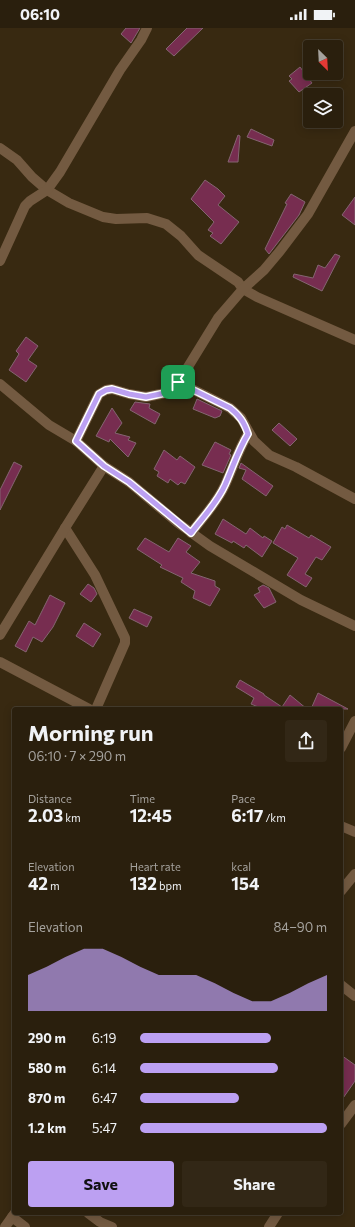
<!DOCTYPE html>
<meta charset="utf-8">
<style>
body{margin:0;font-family:Commissioner,sans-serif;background:#322716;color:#f1f3f6;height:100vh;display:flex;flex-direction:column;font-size:15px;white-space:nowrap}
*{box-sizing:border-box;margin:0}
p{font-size:13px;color:#a5a29d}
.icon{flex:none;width:22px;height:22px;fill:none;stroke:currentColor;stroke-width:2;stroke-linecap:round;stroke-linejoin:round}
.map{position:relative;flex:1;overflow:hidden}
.panel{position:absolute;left:12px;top:679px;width:331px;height:508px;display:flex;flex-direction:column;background:#2a1f0d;border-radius:4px;box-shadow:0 2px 10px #0003,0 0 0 1px #463d2e}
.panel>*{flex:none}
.needle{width:26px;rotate:156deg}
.buttons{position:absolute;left:303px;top:12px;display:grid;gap:8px}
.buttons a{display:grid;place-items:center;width:40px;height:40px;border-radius:4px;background:#2a1f0d;box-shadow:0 2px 10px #0003,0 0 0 1px #463d2e;font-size:20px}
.pin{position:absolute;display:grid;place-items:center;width:34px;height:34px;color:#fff;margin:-17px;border-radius:8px;box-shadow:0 2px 6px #0006}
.round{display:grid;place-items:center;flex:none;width:42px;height:42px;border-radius:4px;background:#322716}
.summary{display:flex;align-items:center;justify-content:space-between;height:68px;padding:0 16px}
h1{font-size:22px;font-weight:700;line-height:30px}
.stats{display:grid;grid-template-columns:repeat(3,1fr);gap:6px;height:68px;padding:4px 16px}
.stats div{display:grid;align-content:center}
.stats b{font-size:17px;font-weight:700}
.stats small{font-size:11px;font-weight:400}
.stats p{font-size:11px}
.chart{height:112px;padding:8px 16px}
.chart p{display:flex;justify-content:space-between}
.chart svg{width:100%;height:72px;margin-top:4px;fill:#bca0f2;opacity:.7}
.primary-button{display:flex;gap:8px;margin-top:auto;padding:8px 16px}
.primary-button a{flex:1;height:46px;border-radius:4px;background:#bca0f2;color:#111;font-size:16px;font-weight:700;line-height:46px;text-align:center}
.primary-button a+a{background:#322716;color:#f1f3f6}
ul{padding:0 16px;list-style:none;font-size:13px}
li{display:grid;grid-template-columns:64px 48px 1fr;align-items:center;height:30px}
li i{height:10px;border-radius:5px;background:#bca0f2}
.status{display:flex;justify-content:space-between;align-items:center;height:28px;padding:0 20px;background:#2a1f0d;direction:ltr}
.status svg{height:11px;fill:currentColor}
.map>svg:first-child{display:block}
.building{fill:#772d50;stroke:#846571}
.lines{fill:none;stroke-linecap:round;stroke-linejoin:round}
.street{stroke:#735a41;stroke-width:10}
.route-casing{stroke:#fff;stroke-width:8}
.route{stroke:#bca0f2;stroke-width:5}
</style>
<div class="status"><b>06:10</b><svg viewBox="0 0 49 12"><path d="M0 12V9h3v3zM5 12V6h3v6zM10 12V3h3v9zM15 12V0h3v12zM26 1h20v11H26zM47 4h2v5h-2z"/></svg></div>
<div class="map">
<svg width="355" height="1199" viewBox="0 0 355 1199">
<rect width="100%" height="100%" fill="#382911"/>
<g class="building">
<path d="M 126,0 L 140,0 L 131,15 L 121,6 Z"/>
<path d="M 187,0 L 203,0 L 174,28 L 166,21 Z"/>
<path d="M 300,39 L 312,55 L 299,64 L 289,53 L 292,51 L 289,48 Z"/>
<path d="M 251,101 L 274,112 L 272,118 L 247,109 Z"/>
<path d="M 238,107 L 240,108 L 238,134 L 228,134 Z"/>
<path d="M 205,152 L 218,161 L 225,168 L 218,177 L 239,194 L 221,216 L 210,208 L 213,205 L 208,202 L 214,194 L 191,171 Z"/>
<path d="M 291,166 L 305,174 L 299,187 L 269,226 L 265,221 L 287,176 L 285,175 Z"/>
<path d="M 355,169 L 355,197 L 342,187 Z"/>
<path d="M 335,226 L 340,228 L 322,263 L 293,249 L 294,246 L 313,250 L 318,237 L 325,240 Z"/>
<path d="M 26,309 L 38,318 L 28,332 L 37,338 L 26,354 L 9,342 L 19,326 L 16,323 Z"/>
<path d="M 197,371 L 222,383 L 220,388 L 215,390 L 193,381 Z"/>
<path d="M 135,374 L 150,376 L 149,380 L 160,386 L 155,396 L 130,382 Z"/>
<path d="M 112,380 L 122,395 L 115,405 L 130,409 L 128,412 L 136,415 L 128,429 L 110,411 L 109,414 L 96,408 Z"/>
<path d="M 279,395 L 297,411 L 290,418 L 272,402 Z"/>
<path d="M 215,414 L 231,422 L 229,426 L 231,427 L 223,445 L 202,437 Z"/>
<path d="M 164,422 L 177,432 L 180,428 L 195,439 L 185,456 L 181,454 L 178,457 L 170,451 L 168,455 L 157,448 L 159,444 L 154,441 Z"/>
<path d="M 14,434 L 22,438 L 0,482 L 0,462 Z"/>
<path d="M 241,435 L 273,458 L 266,468 L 242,451 L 246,442 L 239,440 Z"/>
<path d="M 223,491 L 246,506 L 250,500 L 263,510 L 264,508 L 272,513 L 262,529 L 246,517 L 244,520 L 233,513 L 232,515 L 215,506 Z"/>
<path d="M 287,497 L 309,510 L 311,507 L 331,519 L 322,532 L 316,529 L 305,546 L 312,550 L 306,559 L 287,547 L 298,530 L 273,515 L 282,499 L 285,501 Z"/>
<path d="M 145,510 L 169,524 L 178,510 L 191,518 L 186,524 L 200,534 L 191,545 L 215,553 L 215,558 L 220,561 L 210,578 L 193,570 L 195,563 L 181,554 L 183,550 L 160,539 L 162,537 L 137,521 Z"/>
<path d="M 88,556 L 94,560 L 97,566 L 91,574 L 80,566 Z"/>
<path d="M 263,557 L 269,560 L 276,574 L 264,580 L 254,567 L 260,564 L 258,560 Z"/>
<path d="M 50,567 L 65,575 L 53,599 L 42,614 L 33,609 L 26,624 L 15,618 L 29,593 L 35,597 Z"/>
<path d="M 134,581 L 152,589 L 147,599 L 129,590 Z"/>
<path d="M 84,595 L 101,606 L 93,619 L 76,608 Z"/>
<path d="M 240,652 L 264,666 L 264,667 L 282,679 L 290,667 L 307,681 L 263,681 L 251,676 L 254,670 L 236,659 Z"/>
<path d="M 318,665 L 348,681 L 311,681 Z"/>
<path d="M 341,1027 L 355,1037 L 355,1053 L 341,1073 Z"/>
</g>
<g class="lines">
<g class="street">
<path d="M 0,120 L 17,132 L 32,149 L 47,162 L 69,175 L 103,189 L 116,191 L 147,190 L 166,196 L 181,208 L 198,227 L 238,254 L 243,261 L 257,269 L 355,312"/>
<path d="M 0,233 L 25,178 L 30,173 L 47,162 L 60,144 L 120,42 L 141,12 L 147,0"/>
<path d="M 178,354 L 230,380 L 241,390 L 254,413 L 269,427 L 296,439 L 355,471"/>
<path d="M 0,356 L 49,397 L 76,413 L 104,438 L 129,454 L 178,495 L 210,518 L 301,572 L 355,598"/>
<path d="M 76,413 L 99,366 L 106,362 L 112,361 L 129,366 L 146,369 L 170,364 L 183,347 L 218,290 L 243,261 L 264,242 L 280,223 L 308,186 L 355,103"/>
<path d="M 65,500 L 95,547 L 125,610 L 125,615 L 96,681"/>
<path d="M 191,505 C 203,489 217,475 225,457 C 233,440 238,422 248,406"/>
<path d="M 0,607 L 65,500 L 104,438"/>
<path d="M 0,634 L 89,681"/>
<path d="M 341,720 L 355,693"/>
<path d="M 341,798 L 355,804"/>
<path d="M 341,863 L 355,846"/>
<path d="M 341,957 L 355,968"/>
<path d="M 341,1096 L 355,1077"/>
<path d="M 88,1185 L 100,1194 L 112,1199"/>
<path d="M 12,1189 L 25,1199"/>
<path d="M 5,1199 L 15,1185"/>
<path d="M 269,1199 L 278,1185"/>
</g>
</g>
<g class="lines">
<defs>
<path id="route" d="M 177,354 L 230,380 C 240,388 244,394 248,406 C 238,422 233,439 225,457 C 217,475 203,489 191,505 L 129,454 L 104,438 L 76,413 L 99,366 L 106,362 L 112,361 L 129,366 L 146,369 L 170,364 Z"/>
</defs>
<use href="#route" class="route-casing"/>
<use href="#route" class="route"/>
</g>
</svg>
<div class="buttons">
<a><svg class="needle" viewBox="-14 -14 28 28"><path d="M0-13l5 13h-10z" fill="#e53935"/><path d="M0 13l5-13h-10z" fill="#a5a29d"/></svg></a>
<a><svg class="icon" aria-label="layers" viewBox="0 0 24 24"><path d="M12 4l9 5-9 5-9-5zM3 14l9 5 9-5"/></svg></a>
</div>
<div class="pin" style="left:178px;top:354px;background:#1e9e55"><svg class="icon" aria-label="arrive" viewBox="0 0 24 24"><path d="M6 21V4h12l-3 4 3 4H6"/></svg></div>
<section class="panel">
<div class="summary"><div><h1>Morning run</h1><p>06:10 · 7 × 290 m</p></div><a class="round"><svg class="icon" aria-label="share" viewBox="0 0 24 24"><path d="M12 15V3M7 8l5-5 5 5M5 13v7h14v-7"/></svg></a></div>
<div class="stats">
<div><p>Distance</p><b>2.03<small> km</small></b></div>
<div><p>Time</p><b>12:45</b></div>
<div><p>Pace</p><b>6:17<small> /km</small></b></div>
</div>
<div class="stats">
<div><p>Elevation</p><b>42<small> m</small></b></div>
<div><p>Heart rate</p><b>132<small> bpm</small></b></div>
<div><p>kcal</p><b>154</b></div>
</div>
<div class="chart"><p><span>Elevation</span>84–90 m</p>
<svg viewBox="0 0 160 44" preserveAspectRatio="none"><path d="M0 44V22L10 17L20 11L30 6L40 6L50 11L60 17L70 22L80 22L90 22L100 27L110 33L120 38L130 38L140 33L150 27L160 22V44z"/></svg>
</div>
<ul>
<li><b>290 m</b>6:19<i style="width:70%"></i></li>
<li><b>580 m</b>6:14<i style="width:74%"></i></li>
<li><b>870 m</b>6:47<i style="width:53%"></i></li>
<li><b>1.2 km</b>5:47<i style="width:100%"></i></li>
</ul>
<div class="primary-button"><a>Save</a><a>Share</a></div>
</section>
</div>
